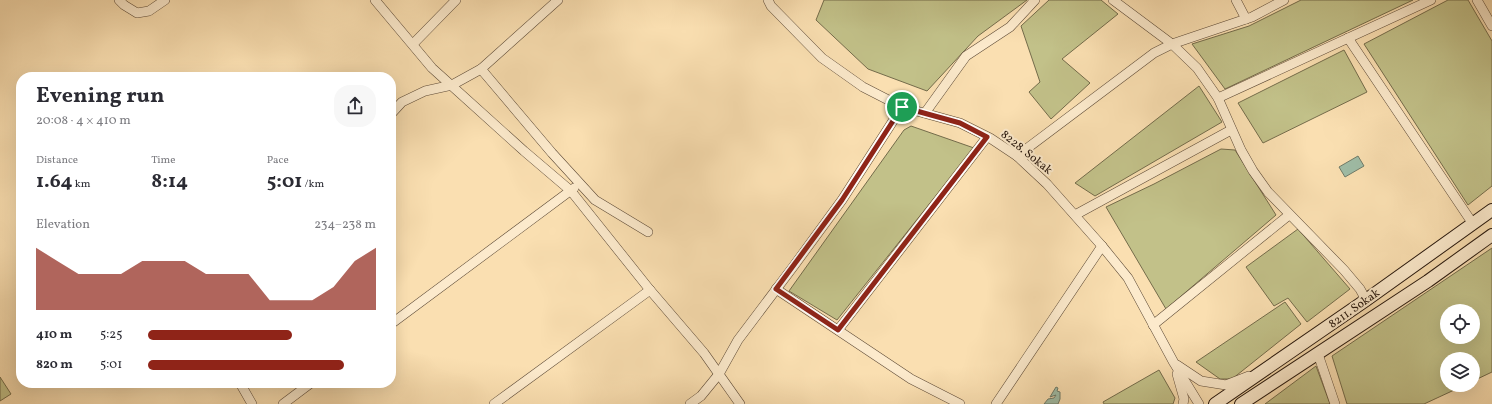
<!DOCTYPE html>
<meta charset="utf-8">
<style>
body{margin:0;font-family:Vollkorn,serif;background:#f7f7f7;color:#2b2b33;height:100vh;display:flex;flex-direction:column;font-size:15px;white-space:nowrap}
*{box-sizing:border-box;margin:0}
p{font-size:13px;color:#7c7c81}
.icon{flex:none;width:22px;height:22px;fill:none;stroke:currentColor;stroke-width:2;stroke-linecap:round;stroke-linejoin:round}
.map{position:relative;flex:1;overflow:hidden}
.side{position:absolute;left:16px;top:72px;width:380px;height:316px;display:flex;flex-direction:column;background:#fff;border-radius:16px;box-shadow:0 4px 16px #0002}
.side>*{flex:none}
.tools{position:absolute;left:1440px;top:304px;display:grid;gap:8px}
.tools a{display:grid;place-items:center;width:40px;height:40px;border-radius:50%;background:#fff;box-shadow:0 4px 16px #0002;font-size:20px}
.pin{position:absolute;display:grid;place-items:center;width:34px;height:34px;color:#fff;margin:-17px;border:2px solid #fff;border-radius:50%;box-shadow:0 1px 4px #0007}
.round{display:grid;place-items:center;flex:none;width:42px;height:42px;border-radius:16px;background:#f7f7f7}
.headline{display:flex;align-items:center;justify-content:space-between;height:68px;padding:0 20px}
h1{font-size:22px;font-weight:700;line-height:30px}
.metrics{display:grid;grid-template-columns:repeat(3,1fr);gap:6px;height:68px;padding:4px 20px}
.metrics div{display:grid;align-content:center}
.metrics b{font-size:20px;font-weight:700}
.metrics small{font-size:11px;font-weight:400}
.metrics p{font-size:11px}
.chart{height:112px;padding:8px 20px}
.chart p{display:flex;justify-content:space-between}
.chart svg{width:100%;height:72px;margin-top:4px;fill:#8f2418;opacity:.7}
ul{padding:0 20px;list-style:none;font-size:13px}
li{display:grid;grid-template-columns:64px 48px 1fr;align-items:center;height:30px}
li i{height:10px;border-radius:5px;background:#8f2418}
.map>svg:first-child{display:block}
.green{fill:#c2c189;stroke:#746c4b;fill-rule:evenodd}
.water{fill:#9fbda7;stroke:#6f7b69}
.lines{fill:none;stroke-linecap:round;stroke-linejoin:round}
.street-casing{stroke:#5c4936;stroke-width:10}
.secondary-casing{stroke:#27170d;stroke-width:14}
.street{stroke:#fceacc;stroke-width:9}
.secondary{stroke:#fceacc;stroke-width:12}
.route-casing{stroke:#fff;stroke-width:8}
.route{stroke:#8f2418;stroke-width:5}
.labels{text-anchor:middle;stroke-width:4;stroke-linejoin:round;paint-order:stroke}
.street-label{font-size:12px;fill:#27170d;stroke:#fceacc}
</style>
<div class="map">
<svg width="1492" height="404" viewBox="0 0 1492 404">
<rect width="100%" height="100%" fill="#fadfb1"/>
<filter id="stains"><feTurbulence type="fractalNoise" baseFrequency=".005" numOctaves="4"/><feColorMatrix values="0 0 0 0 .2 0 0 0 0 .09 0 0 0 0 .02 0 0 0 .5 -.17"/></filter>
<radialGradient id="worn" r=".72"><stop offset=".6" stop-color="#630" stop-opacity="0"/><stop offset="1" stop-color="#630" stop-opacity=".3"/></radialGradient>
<g class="green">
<path d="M 824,0 L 1027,0 L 978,36 L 927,91 L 868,69 L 816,20 Z"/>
<path d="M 1049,0 L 1101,0 L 1118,14 L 1062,59 L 1090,83 L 1051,119 L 1029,92 L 1040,82 L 1021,26 Z"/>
<path d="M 1301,0 L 1413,0 L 1225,89 L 1192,44 L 1249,26 Z"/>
<path d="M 1448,0 L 1468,0 L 1492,41 L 1492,186 L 1468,205 L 1364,44 Z"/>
<path d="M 1344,50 L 1367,92 L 1263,143 L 1238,103 Z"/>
<path d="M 1199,86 L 1222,122 L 1095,196 L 1075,183 Z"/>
<path d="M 911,126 L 974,148 L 837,320 L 789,291 L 904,130 Z"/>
<path d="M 1221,149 L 1235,150 L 1276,215 L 1166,309 L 1106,207 L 1154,184 Z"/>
<path d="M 1298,229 L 1350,289 L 1307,322 L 1288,298 L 1274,306 L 1246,267 Z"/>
<path d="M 1492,248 L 1492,372 L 1473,381 L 1473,359 L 1447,359 L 1447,385 L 1465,385 L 1424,404 L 1347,404 L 1332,356 ZM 1447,311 L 1473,311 L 1473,337 L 1447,337 Z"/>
<path d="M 1285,302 L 1301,324 L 1232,379 L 1220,379 L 1196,362 Z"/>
<path d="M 1316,366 L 1330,404 L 1265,404 Z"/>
<path d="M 1159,370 L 1175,398 L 1173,404 L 1104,404 L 1103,402 Z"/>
<path d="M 0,377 L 11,394 L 0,401 Z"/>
</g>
<g class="water">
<path d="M 1358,156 L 1364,166 L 1345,177 L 1339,167 Z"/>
<path d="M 1056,387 L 1058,388 L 1057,391 L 1060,392 L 1060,399 L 1058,404 L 1044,404 L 1048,399 L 1054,398 L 1056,395 L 1050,397 Z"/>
</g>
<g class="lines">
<defs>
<g id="street">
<path d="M 119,0 L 124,5 L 137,13 L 149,11 L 165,0"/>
<path d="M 375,0 L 432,68 L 524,151 L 571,191 L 650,290 L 704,353 L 740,404"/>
<path d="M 768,0 L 771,6 L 822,58 L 863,87 L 902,107 L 960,123 L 990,138 L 1017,156 L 1047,184 L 1102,246 L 1128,278 L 1174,363 L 1199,404"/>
<path d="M 1113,0 L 1172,44 L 1197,68 L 1218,98 L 1241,150 L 1253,171 L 1268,192 L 1344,270 L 1360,289 L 1366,300"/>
<path d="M 1236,0 L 1246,19"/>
<path d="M 1477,0 L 1492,26"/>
<path d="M 1348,38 L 1473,224"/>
<path d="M 413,44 L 456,0"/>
<path d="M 481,69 L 552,153 L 595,200 L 648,232"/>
<path d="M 1218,98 L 1431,0"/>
<path d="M 925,113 L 966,56 L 1010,27 L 1035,0"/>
<path d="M 391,114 L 402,102 L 425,91 L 452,85 L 481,69 L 558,0"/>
<path d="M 1017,156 L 1154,53 L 1172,44 L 1252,17 L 1284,0"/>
<path d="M 1075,215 L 1231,130"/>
<path d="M 776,289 L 911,379 L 960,404"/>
<path d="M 391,324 L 574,188"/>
<path d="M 1153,325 L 1289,215"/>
<path d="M 838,330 L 987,137"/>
<path d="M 1318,354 L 1335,404"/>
<path d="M 1177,365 L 1201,381 L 1226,385 L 1249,376"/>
<path d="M 1177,374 L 1184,399 L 1183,404"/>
<path d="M 240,383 L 252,404"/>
<path d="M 283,404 L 311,383"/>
<path d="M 494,404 L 650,290"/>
<path d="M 690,404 L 701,396 L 719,374 L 738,340 L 793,267 L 842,200 L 902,107"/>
<path d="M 996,404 L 1102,246"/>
</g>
<g id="secondary">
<path d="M 1215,404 L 1366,300 L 1492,210"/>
<path d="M 1241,404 L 1428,281 L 1492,235"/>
</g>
</defs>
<use href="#street" class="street-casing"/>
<use href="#secondary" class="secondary-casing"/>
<use href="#street" class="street"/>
<use href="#secondary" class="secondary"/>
</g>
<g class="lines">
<defs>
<path id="route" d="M 902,107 L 960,123 L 987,137 L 838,330 L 776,289 L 842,200 Z"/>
</defs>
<use href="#route" class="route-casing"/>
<use href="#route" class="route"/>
</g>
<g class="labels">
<g class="street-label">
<text transform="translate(1027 152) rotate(39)" y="4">8228. Sokak</text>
<text transform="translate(1354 308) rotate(-35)" y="4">8211. Sokak</text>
</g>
</g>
<rect width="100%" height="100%" filter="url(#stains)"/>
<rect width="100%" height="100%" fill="url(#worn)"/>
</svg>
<div class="tools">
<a><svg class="icon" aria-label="locate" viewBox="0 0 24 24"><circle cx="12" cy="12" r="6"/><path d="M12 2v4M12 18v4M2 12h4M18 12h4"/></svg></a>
<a><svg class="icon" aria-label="layers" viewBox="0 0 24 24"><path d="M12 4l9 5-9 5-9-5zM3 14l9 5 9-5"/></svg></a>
</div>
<div class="pin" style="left:902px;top:107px;background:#1e9e55"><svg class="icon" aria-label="arrive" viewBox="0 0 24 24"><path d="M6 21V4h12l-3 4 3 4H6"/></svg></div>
<section class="side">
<div class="headline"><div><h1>Evening run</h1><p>20:08 · 4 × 410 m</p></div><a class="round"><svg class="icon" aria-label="share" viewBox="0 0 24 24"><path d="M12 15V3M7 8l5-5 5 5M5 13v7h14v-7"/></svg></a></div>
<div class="metrics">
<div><p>Distance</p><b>1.64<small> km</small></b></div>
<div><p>Time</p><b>8:14</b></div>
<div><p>Pace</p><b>5:01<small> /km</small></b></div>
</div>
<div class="chart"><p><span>Elevation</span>234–238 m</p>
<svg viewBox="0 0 160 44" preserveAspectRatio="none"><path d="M0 44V6L10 14L20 22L30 22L40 22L50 14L60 14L70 14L80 22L90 22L100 22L110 38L120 38L130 38L140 30L150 14L160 6V44z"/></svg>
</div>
<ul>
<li><b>410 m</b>5:25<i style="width:63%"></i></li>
<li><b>820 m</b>5:01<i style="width:86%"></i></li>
</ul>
</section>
</div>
